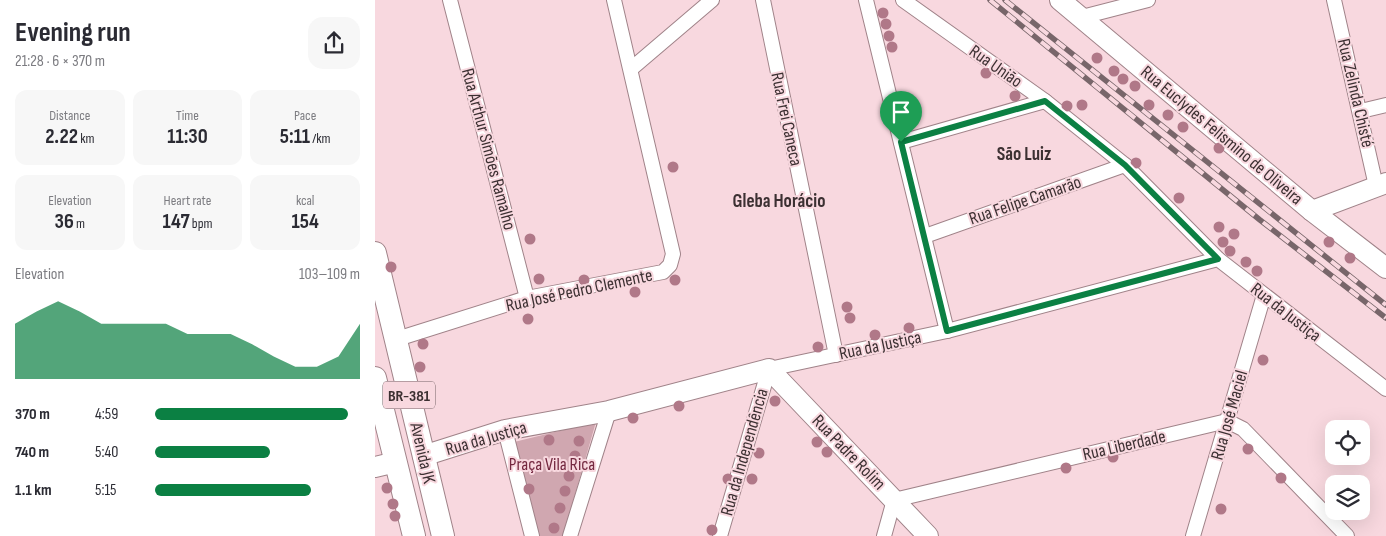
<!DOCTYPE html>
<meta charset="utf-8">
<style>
body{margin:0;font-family:"Sofia Sans Condensed",sans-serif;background:#f7f7f7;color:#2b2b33;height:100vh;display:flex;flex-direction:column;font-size:19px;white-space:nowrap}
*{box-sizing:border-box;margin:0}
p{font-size:16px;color:#7c7c81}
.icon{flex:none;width:28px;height:28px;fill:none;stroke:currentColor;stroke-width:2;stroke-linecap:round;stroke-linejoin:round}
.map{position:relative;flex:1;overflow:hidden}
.details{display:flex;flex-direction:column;background:#fff;width:375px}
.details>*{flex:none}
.buttons{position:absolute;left:950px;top:420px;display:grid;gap:10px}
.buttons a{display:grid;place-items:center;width:45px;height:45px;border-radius:10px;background:#fff;box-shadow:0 5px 20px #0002;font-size:25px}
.pin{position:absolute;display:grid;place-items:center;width:42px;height:42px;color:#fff;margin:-51px -21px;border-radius:50% 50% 50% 0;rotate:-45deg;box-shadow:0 0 5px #0007}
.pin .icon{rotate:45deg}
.round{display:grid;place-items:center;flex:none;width:52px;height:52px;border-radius:15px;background:#f7f7f7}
.headline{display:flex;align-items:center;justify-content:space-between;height:85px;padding:0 15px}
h1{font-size:28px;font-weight:700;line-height:38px}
.stats{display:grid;grid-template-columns:repeat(3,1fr);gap:8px;height:85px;padding:5px 15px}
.stats div{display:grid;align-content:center;border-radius:12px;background:#f7f7f7;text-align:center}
.stats b{font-size:21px;font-weight:700}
.stats small{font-size:14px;font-weight:400}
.stats p{font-size:14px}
.chart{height:140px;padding:10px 15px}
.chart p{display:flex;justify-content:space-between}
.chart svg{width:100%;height:90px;margin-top:5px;fill:#0b8043;opacity:.7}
ul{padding:0 15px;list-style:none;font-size:16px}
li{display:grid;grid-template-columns:80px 60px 1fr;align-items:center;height:38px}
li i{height:12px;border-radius:6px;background:#0b8043}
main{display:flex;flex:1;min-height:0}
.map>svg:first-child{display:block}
.green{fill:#d0a7b0}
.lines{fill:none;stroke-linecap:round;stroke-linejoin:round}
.street-casing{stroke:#a08389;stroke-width:16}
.secondary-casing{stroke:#a08389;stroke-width:22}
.primary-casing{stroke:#a08389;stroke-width:24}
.street{stroke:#fff;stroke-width:14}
.secondary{stroke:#fff;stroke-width:20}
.primary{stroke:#fff;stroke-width:22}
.rail-casing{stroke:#78666a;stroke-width:5.5}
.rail{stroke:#f8d8df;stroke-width:4;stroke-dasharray:11;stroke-linecap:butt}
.tree{fill:#b07888}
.route-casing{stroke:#fff;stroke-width:10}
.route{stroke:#0b8043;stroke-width:6}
.labels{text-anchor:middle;stroke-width:4;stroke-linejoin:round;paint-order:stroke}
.shield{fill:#f8d8df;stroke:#746266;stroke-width:1}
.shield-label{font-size:16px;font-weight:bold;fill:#3c3032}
.street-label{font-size:18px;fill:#3c3032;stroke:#f8d8df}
.park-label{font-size:18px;fill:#752941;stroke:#f8d8df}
.neighbourhood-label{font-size:19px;font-weight:bold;fill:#3c3032;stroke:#f8d8df}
</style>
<main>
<section class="details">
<div class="headline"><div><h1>Evening run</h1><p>21:28 · 6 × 370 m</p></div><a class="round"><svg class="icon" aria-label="share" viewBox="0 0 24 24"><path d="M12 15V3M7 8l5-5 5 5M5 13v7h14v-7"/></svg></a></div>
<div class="stats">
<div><p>Distance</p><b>2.22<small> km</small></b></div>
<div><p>Time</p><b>11:30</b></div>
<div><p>Pace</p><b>5:11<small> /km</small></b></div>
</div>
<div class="stats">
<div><p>Elevation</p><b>36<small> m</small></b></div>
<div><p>Heart rate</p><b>147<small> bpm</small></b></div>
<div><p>kcal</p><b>154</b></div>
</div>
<div class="chart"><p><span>Elevation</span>103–109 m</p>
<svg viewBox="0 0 160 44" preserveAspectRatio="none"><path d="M0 44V17L10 11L20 6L30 11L40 17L50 17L60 17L70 17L80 22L90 22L100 22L110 27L120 33L130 38L140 38L150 33L160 17V44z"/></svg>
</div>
<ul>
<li><b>370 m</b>4:59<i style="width:94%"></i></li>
<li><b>740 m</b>5:40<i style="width:56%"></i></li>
<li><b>1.1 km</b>5:15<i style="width:76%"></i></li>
</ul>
</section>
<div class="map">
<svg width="1011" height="536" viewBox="0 0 1011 536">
<rect width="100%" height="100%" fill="#f8d8df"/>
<path class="green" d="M 221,422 L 188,536 L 162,536 L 139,442 Z"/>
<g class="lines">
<defs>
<g id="street">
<path d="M 75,0 L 152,298"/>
<path d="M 388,0 L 461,355"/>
<path d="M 491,0 L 572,331"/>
<path d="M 528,0 L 670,101 L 750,165 L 843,259"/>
<path d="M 959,0 L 1001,186"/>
<path d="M 707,17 L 773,0"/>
<path d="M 256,69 L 337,0"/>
<path d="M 986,111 L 1011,105"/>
<path d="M 526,142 L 670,101"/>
<path d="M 550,236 L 750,165"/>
<path d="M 22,339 L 152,298 L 288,272 L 295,265 L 298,254 L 239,0"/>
<path d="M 130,430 L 157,536"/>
<path d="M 195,536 L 234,411"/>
<path d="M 345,536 L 394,369 L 572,331 L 843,259 L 1011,389"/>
<path d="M 509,536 L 519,500 L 852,421 L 868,429 L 972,536"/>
<path d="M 818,536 L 889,295"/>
</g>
<g id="secondary">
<path d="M 685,0 L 937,211 L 1011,268"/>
<path d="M 937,211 L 1011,183"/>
<path d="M 48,456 L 130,430 L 234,411 L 394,369 L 553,536"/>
<path d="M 0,467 L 21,462"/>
</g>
<g id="primary">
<path d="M 0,253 L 68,536"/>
<path d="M 0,378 L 39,536"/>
</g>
</defs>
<use href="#street" class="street-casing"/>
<use href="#secondary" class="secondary-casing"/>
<use href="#primary" class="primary-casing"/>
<use href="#street" class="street"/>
<use href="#secondary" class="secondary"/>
<use href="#primary" class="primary"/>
<defs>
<g id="rail">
<path d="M 615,0 L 885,220 L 1011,318"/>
<path d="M 630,0 L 1011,305"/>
</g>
</defs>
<use href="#rail" class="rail-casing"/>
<use href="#rail" class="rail"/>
</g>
<g class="tree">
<circle cx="508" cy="13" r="5.5"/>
<circle cx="511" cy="24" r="5.5"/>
<circle cx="514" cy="36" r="5.5"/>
<circle cx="517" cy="47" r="5.5"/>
<circle cx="722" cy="58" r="5.5"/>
<circle cx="739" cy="71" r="5.5"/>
<circle cx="611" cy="73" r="5.5"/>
<circle cx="748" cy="79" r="5.5"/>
<circle cx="760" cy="86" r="5.5"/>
<circle cx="640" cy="96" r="5.5"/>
<circle cx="531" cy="101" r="5.5"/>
<circle cx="707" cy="105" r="5.5"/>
<circle cx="774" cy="105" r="5.5"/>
<circle cx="692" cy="106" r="5.5"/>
<circle cx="793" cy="115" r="5.5"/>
<circle cx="808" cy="127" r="5.5"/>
<circle cx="844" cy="148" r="5.5"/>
<circle cx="761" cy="163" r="5.5"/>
<circle cx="298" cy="167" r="5.5"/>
<circle cx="804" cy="198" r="5.5"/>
<circle cx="844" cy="227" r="5.5"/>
<circle cx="859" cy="234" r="5.5"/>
<circle cx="155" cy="239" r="5.5"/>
<circle cx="848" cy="242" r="5.5"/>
<circle cx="954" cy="242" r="5.5"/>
<circle cx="855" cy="251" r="5.5"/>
<circle cx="975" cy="258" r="5.5"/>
<circle cx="871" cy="262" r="5.5"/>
<circle cx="16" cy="267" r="5.5"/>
<circle cx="882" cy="271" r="5.5"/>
<circle cx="164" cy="279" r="5.5"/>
<circle cx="209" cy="280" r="5.5"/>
<circle cx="300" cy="280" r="5.5"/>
<circle cx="260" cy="292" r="5.5"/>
<circle cx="472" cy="307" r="5.5"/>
<circle cx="475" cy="318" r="5.5"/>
<circle cx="153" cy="319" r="5.5"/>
<circle cx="534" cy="328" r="5.5"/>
<circle cx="500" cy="335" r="5.5"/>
<circle cx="48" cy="344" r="5.5"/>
<circle cx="443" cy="347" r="5.5"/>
<circle cx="888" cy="360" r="5.5"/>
<circle cx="45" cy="367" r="5.5"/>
<circle cx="50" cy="389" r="5.5"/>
<circle cx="400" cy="401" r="5.5"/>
<circle cx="304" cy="406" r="5.5"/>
<circle cx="258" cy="418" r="5.5"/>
<circle cx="174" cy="440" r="5.5"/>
<circle cx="204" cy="441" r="5.5"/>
<circle cx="442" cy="442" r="5.5"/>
<circle cx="873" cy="449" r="5.5"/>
<circle cx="452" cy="452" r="5.5"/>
<circle cx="384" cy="453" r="5.5"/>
<circle cx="200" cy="456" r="5.5"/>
<circle cx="738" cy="457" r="5.5"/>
<circle cx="691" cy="468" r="5.5"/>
<circle cx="194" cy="476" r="5.5"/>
<circle cx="906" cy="478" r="5.5"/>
<circle cx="353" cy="479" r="5.5"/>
<circle cx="377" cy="479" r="5.5"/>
<circle cx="12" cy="488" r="5.5"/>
<circle cx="154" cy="489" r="5.5"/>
<circle cx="190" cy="491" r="5.5"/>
<circle cx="18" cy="504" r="5.5"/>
<circle cx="185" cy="508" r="5.5"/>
<circle cx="846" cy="509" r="5.5"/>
<circle cx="20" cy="516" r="5.5"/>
<circle cx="179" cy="528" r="5.5"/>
<circle cx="337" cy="530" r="5.5"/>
</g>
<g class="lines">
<defs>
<path id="route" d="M 670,101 L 750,165 L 843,259 L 572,331 L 526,142 Z"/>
</defs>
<use href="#route" class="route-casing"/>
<use href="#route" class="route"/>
</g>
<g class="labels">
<rect class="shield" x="8" y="381.5" width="52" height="27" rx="4"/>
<g class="shield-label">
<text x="34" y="401">BR-381</text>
</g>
<g class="street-label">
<text transform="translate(621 66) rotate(35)" y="6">Rua União</text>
<text transform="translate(981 93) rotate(77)" y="6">Rua Zelinda Chisté</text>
<text transform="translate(412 119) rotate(78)" y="6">Rua Frei Caneca</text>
<text transform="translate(847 135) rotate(40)" y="6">Rua Euclydes Felismino de Oliveira</text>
<text transform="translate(114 149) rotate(75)" y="6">Rua Arthur Simões Ramalho</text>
<text transform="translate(650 200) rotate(-19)" y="6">Rua Felipe Camarão</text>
<text transform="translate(204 290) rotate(-12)" y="6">Rua José Pedro Clemente</text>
<text transform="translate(911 312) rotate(38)" y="6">Rua da Justiça</text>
<text transform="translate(505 345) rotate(-12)" y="6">Rua da Justiça</text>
<text transform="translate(854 415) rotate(-74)" y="6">Rua José Maciel</text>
<text transform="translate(111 438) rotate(-16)" y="6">Rua da Justiça</text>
<text transform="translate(749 445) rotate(-13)" y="6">Rua Liberdade</text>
<text transform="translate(369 452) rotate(-74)" y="6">Rua da Independência</text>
<text transform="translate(474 452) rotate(46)" y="6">Rua Padre Rolim</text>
<text transform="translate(48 453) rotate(77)" y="6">Avenida JK</text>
</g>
<g class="park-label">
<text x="177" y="470">Praça Vila Rica</text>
</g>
<g class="neighbourhood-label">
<text x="649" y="160">São Luiz</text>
<text x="404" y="207">Gleba Horácio</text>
</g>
</g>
</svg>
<div class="buttons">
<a><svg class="icon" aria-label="locate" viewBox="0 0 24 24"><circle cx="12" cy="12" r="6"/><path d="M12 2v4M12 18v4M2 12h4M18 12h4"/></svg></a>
<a><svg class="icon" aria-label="layers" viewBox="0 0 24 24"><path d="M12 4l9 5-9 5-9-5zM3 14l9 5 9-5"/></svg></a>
</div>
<div class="pin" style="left:526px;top:142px;background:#1e9e55"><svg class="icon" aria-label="arrive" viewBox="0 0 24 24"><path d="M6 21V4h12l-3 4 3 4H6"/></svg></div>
</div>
</main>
